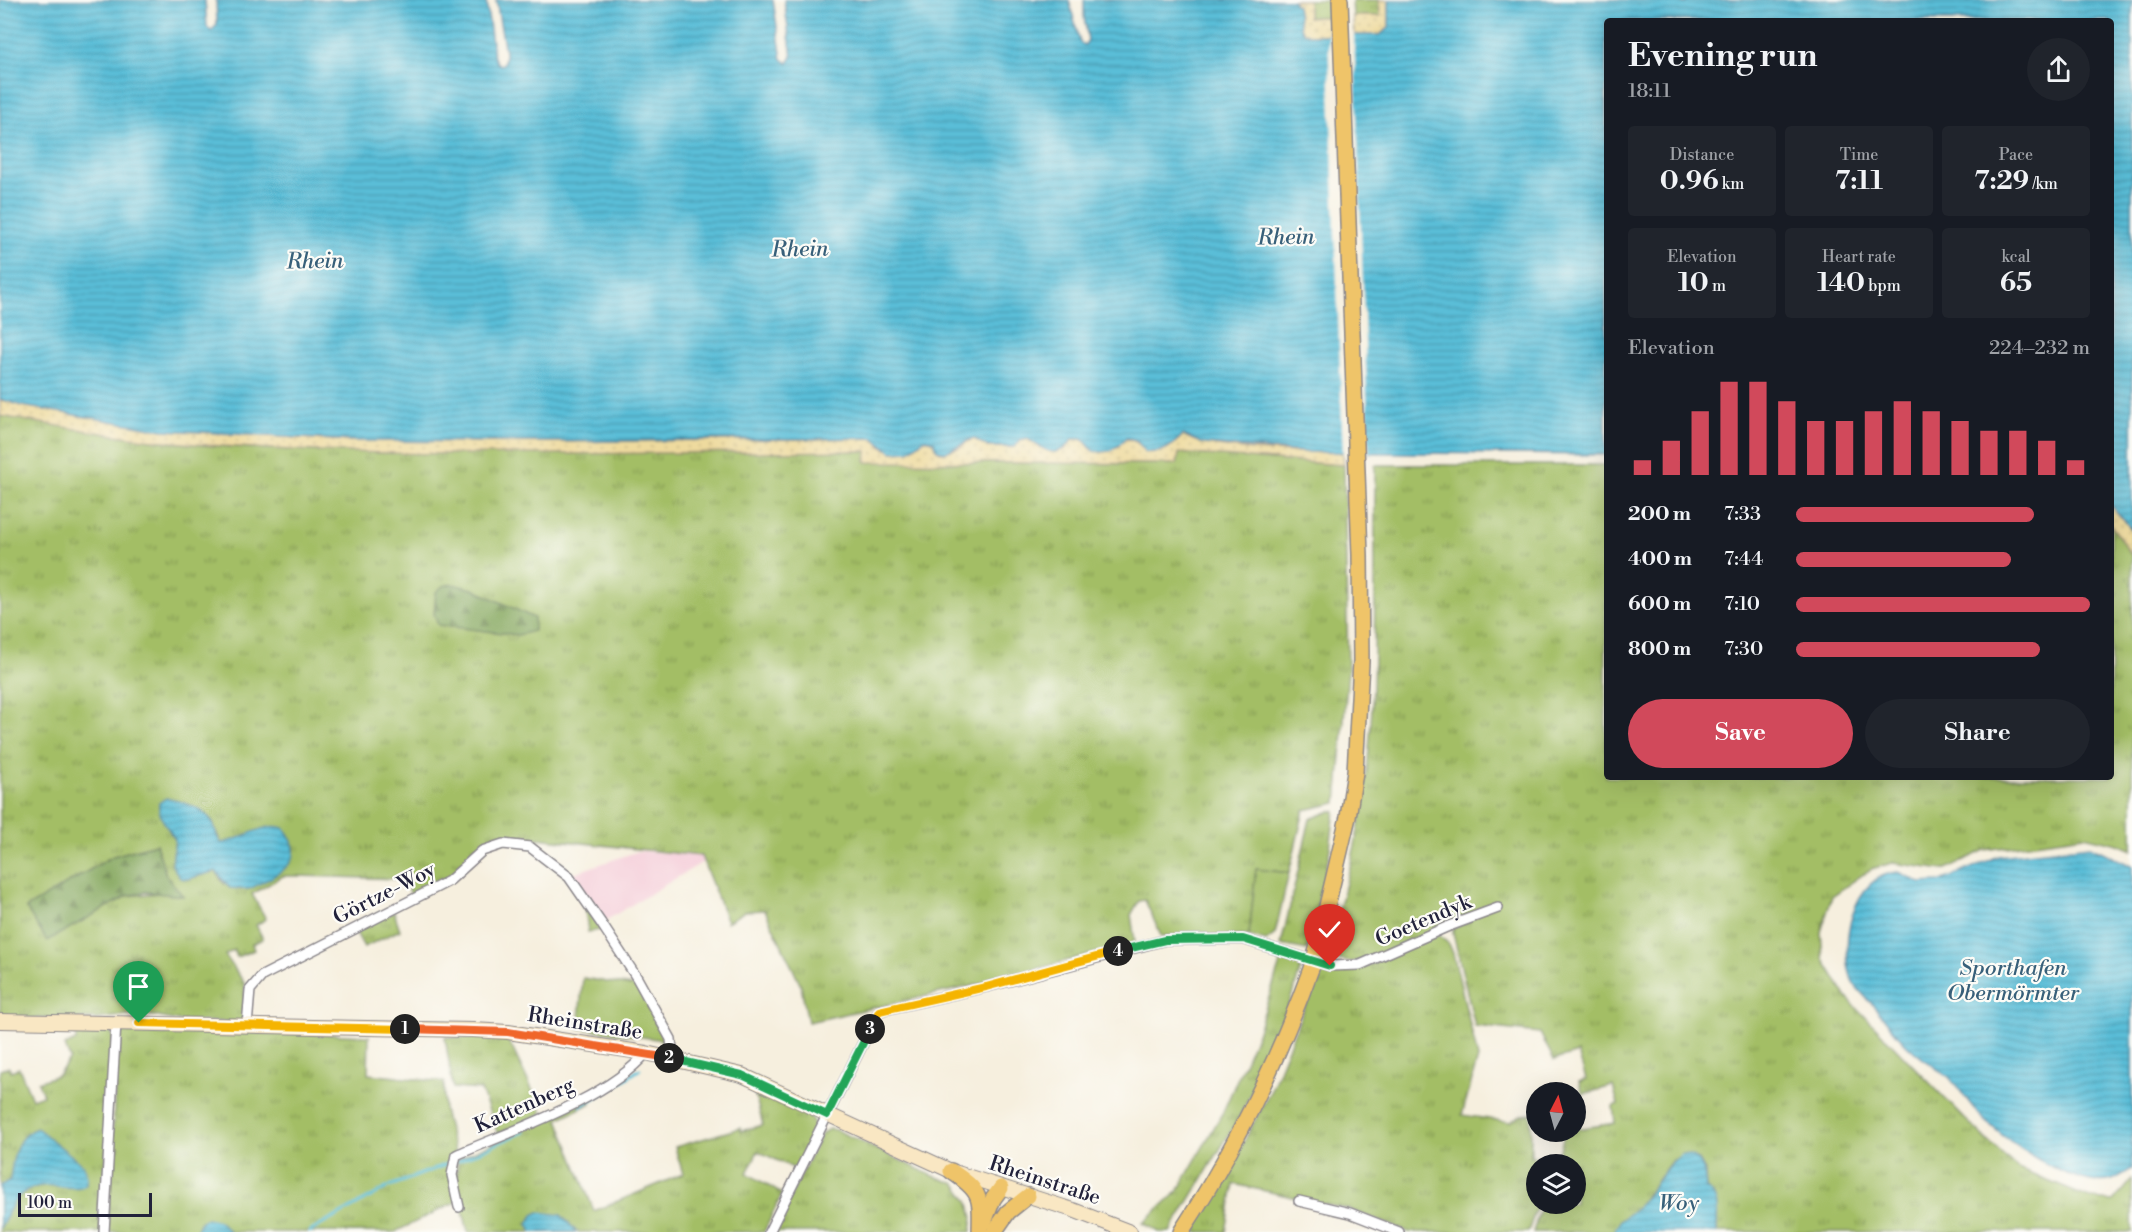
<!DOCTYPE html>
<meta charset="utf-8">
<style>
body{margin:0;font-family:"Libre Bodoni",serif;background:#20242c;color:#f1f3f6;height:100vh;display:flex;flex-direction:column;font-size:22px;white-space:nowrap}
*{box-sizing:border-box;margin:0}
p{font-size:20px;color:#9ea1a6}
.icon{flex:none;width:33px;height:33px;fill:none;stroke:currentColor;stroke-width:2;stroke-linecap:round;stroke-linejoin:round}
.map{position:relative;flex:1;overflow:hidden}
.drawer{position:absolute;left:1604px;top:18px;width:510px;height:762px;display:flex;flex-direction:column;background:#171b24;border-radius:6px;box-shadow:0 6px 24px #0002}
.drawer>*{flex:none}
.needle{width:39px;rotate:6deg}
.controls{position:absolute;left:1526px;top:1082px;display:grid;gap:12px}
.controls a{display:grid;place-items:center;width:60px;height:60px;border-radius:50%;background:#171b24;box-shadow:0 6px 24px #0002;font-size:30px}
.scale{position:absolute;left:18px;bottom:15px;width:134px;box-sizing:border-box;padding-left:6px;border:3px solid #22223b;border-top:0;font-size:16px;line-height:21px;white-space:nowrap;color:#22223b;-webkit-text-stroke:4px #fdfcf7;paint-order:stroke}
.pin{position:absolute;display:grid;place-items:center;width:51px;height:51px;color:#fff;margin:-62px -26px;border-radius:50% 50% 50% 0;rotate:-45deg;box-shadow:0 0 6px #0007}
.pin .icon{rotate:45deg}
.km{position:absolute;width:30px;height:30px;margin:-15px;border-radius:50%;background:#222;color:#fff;font-size:16px;line-height:30px;text-align:center}
.round{display:grid;place-items:center;flex:none;width:63px;height:63px;border-radius:32px;background:#20242c}
.summary{display:flex;align-items:center;justify-content:space-between;height:102px;padding:0 24px}
h1{font-size:33px;font-weight:700;line-height:45px}
.figures{display:grid;grid-template-columns:repeat(3,1fr);gap:9px;height:102px;padding:6px 24px}
.figures div{display:grid;align-content:center;border-radius:6px;background:#20242c;text-align:center}
.figures b{font-size:26px;font-weight:700}
.figures small{font-size:16px;font-weight:400}
.figures p{font-size:16px}
.chart{height:168px;padding:12px 24px}
.chart p{display:flex;justify-content:space-between}
.chart svg{width:100%;height:108px;margin-top:6px;stroke:#d1495b;stroke-width:6}
.cta{display:flex;gap:12px;margin-top:auto;padding:12px 24px}
.cta a{flex:1;height:69px;border-radius:36px;background:#d1495b;color:#fff;font-size:24px;font-weight:700;line-height:69px;text-align:center}
.cta a+a{background:#20242c;color:#f1f3f6}
ul{padding:0 24px;list-style:none;font-size:20px}
li{display:grid;grid-template-columns:96px 72px 1fr;align-items:center;height:45px}
li i{height:15px;border-radius:8px;background:#d1495b}
.map>svg:first-child{display:block}
.built{fill:#f5cfda}
.grass{fill:url(#grass-tufts);stroke:#627050;stroke-width:1.5;fill-rule:evenodd}
.forest{fill:url(#forest-firs);stroke:#52644a;stroke-width:1.5}
.sand{fill:url(#sand-dots);stroke:#887e6c;stroke-width:1.5}
.green{fill:#a3be65;stroke:#627050;stroke-width:1.5}
.water{fill:url(#water-rules);stroke:#3e708a;stroke-width:1.5}
.pier{fill:#f6efde}
.lines{fill:none;stroke-linecap:round;stroke-linejoin:round}
.stream{stroke:#5abed8;stroke-width:3}
.street-casing{stroke:#8c888c;stroke-width:12}
.secondary-casing{stroke:#8c888c;stroke-width:16}
.primary-casing{stroke:#8c888c;stroke-width:18}
.street{stroke:#fff;stroke-width:9}
.secondary{stroke:#f9e7c3;stroke-width:14}
.primary{stroke:#efc469;stroke-width:15}
.primary-bridge-casing{stroke:#8c888c;stroke-width:18;stroke-linecap:butt}
.primary-bridge{stroke:#efc469;stroke-width:15}
.split-1-casing{stroke:#fff;stroke-width:12}
.split-2-casing{stroke:#fff;stroke-width:12}
.split-3-casing{stroke:#fff;stroke-width:12}
.split-4-casing{stroke:#fff;stroke-width:12}
.split-5-casing{stroke:#fff;stroke-width:12}
.split-1{stroke:#f5b400;stroke-width:8}
.split-2{stroke:#f0652b;stroke-width:8}
.split-3{stroke:#22a559;stroke-width:8}
.split-4{stroke:#f5b400;stroke-width:8}
.split-5{stroke:#22a559;stroke-width:8}
.labels{text-anchor:middle;stroke-width:4.5;stroke-linejoin:round;paint-order:stroke}
.street-label{font-size:21px;fill:#22223b;stroke:#fdfcf7}
.water-label{font-size:22px;font-style:italic;fill:#38607a;stroke:#fdfcf7}
</style>
<div class="map">
<svg width="2132" height="1232" viewBox="0 0 2132 1232">
<defs>
<pattern id="grass-tufts" width="24" height="20" patternUnits="userSpaceOnUse" patternTransform="scale(1.5)"><rect width="24" height="20" fill="#a3be65"/><path d="M3 7l-1-3M5 7V3M7 7l1-3M15 17l-1-3M17 17v-4M19 17l1-3" fill="none" stroke="#849a54"/></pattern>
<pattern id="forest-firs" width="22" height="20" patternUnits="userSpaceOnUse" patternTransform="scale(1.5)"><rect width="22" height="20" fill="#82a55a"/><path d="M5 1l3.5 6h-7zM16 11l3.5 6h-7z" fill="#6a864c"/></pattern>
<pattern id="sand-dots" width="8" height="8" patternUnits="userSpaceOnUse" patternTransform="scale(1.5)"><rect width="8" height="8" fill="#eeda9e"/><path d="M2 2h.1M6 6h.1" fill="none" stroke="#ccbb89" stroke-width="1.8" stroke-linecap="round"/></pattern>
<pattern id="water-rules" width="6" height="5" patternUnits="userSpaceOnUse" patternTransform="scale(1.5)"><rect width="6" height="5" fill="#5abed8"/><path d="M0 2.5h6" fill="none" stroke="#4a9ab0"/></pattern>
</defs>
<rect width="100%" height="100%" fill="#fdfcf7"/>
<filter id="ink" filterUnits="userSpaceOnUse"><feTurbulence type="fractalNoise" baseFrequency=".0167" numOctaves="2"/><feDisplacementMap in="SourceGraphic" scale="12" xChannelSelector="R" yChannelSelector="G"/><feConvolveMatrix kernelMatrix="1 2 1 2 8 2 1 2 1" color-interpolation-filters="sRGB"/></filter>
<filter id="wash" filterUnits="userSpaceOnUse"><feTurbulence type="fractalNoise" baseFrequency=".008" numOctaves="4" result="noise"/><feDisplacementMap in="SourceGraphic" scale="24" xChannelSelector="R" yChannelSelector="G"/><feGaussianBlur stdDeviation="1.35" result="paint"/><feColorMatrix in="noise" values="0 0 0 0 0 0 0 0 0 0 0 0 0 0 0 0 0 1.4 0 .05"/><feComposite in="paint" operator="in"/></filter>
<g filter="url(#wash)">
<rect width="100%" height="100%" fill="#f6efde"/>
<path class="built" d="M 639,851 L 701,856 L 703,862 L 603,922 L 571,874 Z"/>
<g class="grass">
<rect x="1308" y="0" width="19" height="17"/>
<path d="M 1352,0 L 1379,0 L 1381,16 L 1353,16 Z"/>
<path d="M 0,416 C 63,426 127,439 191,444 C 257,450 323,451 389,453 L 868,451 L 867,462 L 1177,464 L 1179,453 L 1344,465 L 1348,671 L 1337,803 L 1304,810 L 1289,873 L 1256,869 L 1249,936 L 1161,936 L 1145,900 L 1139,901 L 1131,915 L 1135,942 L 985,983 L 808,1022 L 801,986 L 765,910 L 745,911 L 727,922 L 701,856 L 537,838 L 542,851 C 533,843 525,842 512,841 C 475,838 472,863 446,879 C 435,886 423,890 412,896 L 403,879 L 296,876 L 283,876 L 252,894 L 266,919 L 256,925 L 263,939 L 252,944 L 254,950 L 237,957 L 234,950 L 225,955 L 245,984 L 244,1010 L 253,1022 L 179,1021 L 148,1015 L 128,1015 L 98,1019 L 0,1018 ZM 183,802 L 212,821 L 221,843 L 231,842 L 270,827 L 224,884 L 216,871 L 188,879 L 172,865 L 175,839 L 164,822 ZM 156,844 L 166,875 L 160,893 L 127,896 L 94,914 L 27,908 L 113,856 Z"/>
<path d="M 1375,465 L 1606,465 L 1606,777 L 2110,777 L 2111,525 L 2132,556 L 2132,850 L 2118,844 L 2084,836 L 1985,850 L 1944,870 L 1892,863 L 1871,869 L 1832,896 L 1821,932 L 1823,958 L 1847,998 L 1965,1119 L 2018,1169 L 2092,1199 L 2113,1201 L 2132,1179 L 2132,1232 L 1717,1232 L 1717,1212 L 1706,1189 L 1705,1171 L 1699,1160 L 1672,1160 L 1637,1208 L 1621,1220 L 1614,1232 L 1533,1232 L 1542,1203 L 1575,1203 L 1575,1164 L 1556,1164 L 1565,1131 L 1615,1123 L 1613,1106 L 1618,1104 L 1613,1086 L 1583,1094 L 1579,1082 L 1586,1079 L 1578,1053 L 1554,1060 L 1540,1033 L 1475,1026 L 1453,933 L 1453,929 L 1475,917 L 1468,914 L 1369,960 L 1349,962 L 1325,956 C 1343,898 1359,840 1366,779 C 1378,675 1374,570 1375,465 Z"/>
<path d="M 1331,811 L 1335,811 L 1329,855 L 1307,950 L 1281,945 L 1310,819 Z"/>
<path d="M 585,907 L 601,930 L 588,932 Z"/>
<path d="M 394,912 L 400,930 L 364,947 L 355,931 Z"/>
<path d="M 1438,935 L 1449,944 L 1453,953 L 1478,1058 L 1462,1115 L 1510,1122 L 1521,1115 L 1531,1114 L 1531,1157 L 1554,1158 L 1552,1164 L 1536,1164 L 1536,1203 L 1538,1203 L 1528,1232 L 1409,1232 L 1351,1210 L 1234,1184 L 1226,1232 L 1192,1232 L 1228,1172 L 1271,1090 L 1320,969 L 1361,969 Z"/>
<path d="M 1283,954 L 1303,963 L 1276,1041 L 1239,1118 L 1170,1232 L 1159,1232 L 1143,1223 L 1177,1192 L 1223,1112 L 1257,1034 Z"/>
<path d="M 189,1028 L 369,1036 L 368,1074 L 444,1082 L 444,1110 L 455,1153 L 456,1202 L 395,1232 L 107,1232 L 118,1036 L 126,1029 L 163,1034 Z"/>
<path d="M 76,1030 L 108,1030 L 113,1036 L 102,1232 L 0,1232 L 0,1070 L 9,1067 L 11,1071 L 19,1068 L 32,1099 L 43,1095 L 38,1082 L 58,1075 L 70,1059 L 65,1046 L 76,1041 Z"/>
<path d="M 445,1037 L 508,1039 L 543,1113 L 498,1134 L 481,1090 L 453,1088 Z"/>
<path d="M 753,1087 L 810,1116 C 822,1132 803,1154 795,1169 L 758,1151 L 747,1173 L 782,1194 L 764,1232 L 468,1232 L 457,1185 L 458,1159 L 590,1099 L 591,1103 L 558,1119 L 594,1211 L 683,1174 L 675,1147 L 740,1128 L 741,1131 L 763,1125 Z"/>
<path d="M 829,1129 L 836,1130 L 931,1175 L 956,1184 L 968,1201 L 973,1217 L 971,1232 L 773,1232 L 822,1133 Z"/>
</g>
<g class="forest">
<path d="M 452,584 L 473,589 L 534,618 L 534,631 L 518,635 L 438,625 L 434,614 L 436,592 L 443,586 Z"/>
<path d="M 156,844 L 166,875 L 183,896 L 146,892 L 127,896 L 47,941 L 26,908 L 113,856 Z"/>
</g>
<g class="sand">
<path d="M 1292,0 L 1308,0 L 1308,17 L 1327,17 L 1328,35 L 1304,35 C 1295,24 1301,10 1292,0 Z"/>
<path d="M 1379,0 L 1389,0 L 1389,28 L 1379,35 L 1354,35 L 1353,16 L 1380,16 Z"/>
<path d="M 0,400 L 233,434 L 353,441 L 545,442 L 873,438 L 885,449 L 912,448 L 925,439 L 934,441 L 937,450 L 941,452 L 958,448 L 973,438 L 989,447 L 1014,447 L 1021,440 L 1027,438 C 1040,448 1049,454 1065,449 L 1072,439 C 1082,438 1088,440 1091,449 C 1117,441 1128,430 1148,452 C 1164,453 1172,446 1183,435 C 1209,453 1308,452 1343,452 L 1344,465 L 1179,453 L 1177,464 L 866,462 L 867,451 C 643,452 417,461 193,444 C 128,439 64,427 0,416 Z"/>
<path d="M 2110,504 L 2132,530 L 2132,556 L 2111,525 Z"/>
</g>
<g class="green">
<path d="M 1256,869 L 1289,873 L 1275,934 L 1266,941 L 1249,936 Z"/>
<path d="M 583,978 L 638,987 L 664,1040 L 578,1028 Z"/>
</g>
<g class="water">
<path d="M 0,0 L 205,0 L 207,27 L 211,31 L 217,25 L 216,0 L 486,0 L 494,58 L 498,64 L 502,65 L 505,60 L 505,52 L 496,0 L 773,0 L 782,59 L 788,63 L 792,57 L 784,0 L 1069,0 L 1080,43 L 1085,45 L 1088,40 L 1084,17 L 1084,0 L 1292,0 L 1297,6 L 1301,31 L 1309,35 L 1379,35 L 1389,28 L 1389,0 L 1680,0 L 1685,4 L 1688,0 L 2132,0 L 2132,530 L 2110,504 L 2110,21 L 1606,21 L 1606,455 L 1304,452 L 1203,444 L 1183,435 C 1171,447 1163,454 1145,452 C 1140,444 1136,438 1126,438 C 1115,450 1109,454 1093,451 C 1086,443 1085,437 1073,439 C 1058,461 1044,451 1027,438 L 1021,440 L 1014,447 L 988,447 L 973,438 L 946,452 L 937,450 L 934,441 L 925,439 L 909,451 L 892,452 L 873,438 L 545,442 L 353,441 L 163,430 L 22,406 L 0,399 Z"/>
<path d="M 166,798 C 181,801 202,807 211,820 C 216,827 215,836 221,843 C 240,841 265,821 284,828 C 304,854 293,866 267,880 C 262,882 255,887 249,889 C 244,890 236,888 230,888 L 216,871 L 188,879 L 180,878 L 172,865 L 175,839 C 168,828 157,816 159,803 Z"/>
<path d="M 2090,846 L 2132,866 L 2132,1169 C 2126,1172 2119,1178 2112,1180 C 2075,1191 2001,1139 1977,1112 C 1968,1102 1961,1090 1951,1080 C 1938,1068 1921,1059 1908,1046 C 1895,1033 1884,1018 1872,1004 C 1866,997 1856,989 1852,980 C 1839,944 1852,874 1899,872 L 1920,883 L 1939,882 L 1999,856 Z"/>
<path d="M 37,1128 L 83,1165 L 87,1176 L 86,1184 C 73,1196 40,1172 16,1199 C 9,1207 7,1219 0,1228 L 0,1186 L 10,1180 C 13,1159 14,1136 37,1128 Z"/>
<path d="M 1682,1154 C 1703,1155 1705,1171 1706,1189 C 1722,1197 1716,1217 1717,1232 L 1614,1232 C 1618,1220 1627,1216 1636,1208 C 1653,1192 1662,1168 1682,1154 Z"/>
<path d="M 539,1212 L 561,1215 L 577,1232 L 532,1232 L 528,1224 L 533,1215 Z"/>
<path d="M 207,1218 L 219,1221 L 230,1232 L 196,1232 L 201,1221 Z"/>
</g>
<path class="pier" d="M 1328,32 L 1354,32 L 1369,456 L 1343,455 Z"/>
<g class="lines">
<g class="stream">
<path d="M 612,1088 L 640,1069"/>
<path d="M 581,1106 L 606,1091"/>
<path d="M 458,1161 L 524,1132"/>
<path d="M 309,1232 L 390,1186 L 450,1163"/>
</g>
</g>
</g>
<g filter="url(#ink)">
<g class="lines">
<defs>
<g id="street">
<path d="M 247,1026 L 250,990 L 262,976 L 449,881 L 482,851 L 503,844 L 530,847 L 569,877 L 601,923 L 637,978 L 671,1039 L 673,1059"/>
<path d="M 1299,1201 L 1350,1213 L 1399,1232"/>
<path d="M 459,1207 L 452,1175 L 456,1155 C 511,1131 608,1099 646,1053"/>
<path d="M 104,1232 L 116,1023"/>
<path d="M 769,1232 L 879,1011 L 986,987 L 1165,940 L 1243,939 L 1330,966 L 1360,965 L 1449,926 L 1498,908"/>
</g>
<path id="secondary" d="M 0,1021 L 473,1030 L 508,1032 L 646,1053 L 742,1075 L 951,1171 L 1073,1210 L 1130,1232"/>
<g id="primary">
<path d="M 1316,953 L 1348,817 L 1355,772 L 1361,662 L 1360,555 L 1340,0"/>
<path d="M 951,1171 C 981,1191 981,1196 980,1232"/>
<path d="M 984,1222 L 993,1199 L 1001,1188"/>
<path d="M 994,1232 L 1008,1212 L 1028,1196"/>
<path d="M 1181,1232 C 1236,1148 1278,1060 1312,966"/>
</g>
</defs>
<use href="#street" class="street-casing"/>
<use href="#secondary" class="secondary-casing"/>
<use href="#primary" class="primary-casing"/>
<use href="#street" class="street"/>
<use href="#secondary" class="secondary"/>
<use href="#primary" class="primary"/>
<defs>
<path id="primary-bridge" d="M 1312,966 L 1316,953"/>
</defs>
<use href="#primary-bridge" class="primary-bridge-casing"/>
<use href="#primary-bridge" class="primary-bridge"/>
</g>
</g>
<g class="lines" filter="url(#ink)">
<defs>
<path id="split-1" d="M 139,1023 L 405,1029"/>
<path id="split-2" d="M 405,1029 L 508,1032 L 669,1058"/>
<path id="split-3" d="M 669,1058 L 742,1075 L 827,1115 L 870,1029"/>
<path id="split-4" d="M 870,1029 L 879,1011 L 986,987 L 1118,951"/>
<path id="split-5" d="M 1118,951 L 1165,940 L 1243,939 L 1330,966"/>
</defs>
<use href="#split-1" class="split-1-casing"/>
<use href="#split-2" class="split-2-casing"/>
<use href="#split-3" class="split-3-casing"/>
<use href="#split-4" class="split-4-casing"/>
<use href="#split-5" class="split-5-casing"/>
<use href="#split-1" class="split-1"/>
<use href="#split-2" class="split-2"/>
<use href="#split-3" class="split-3"/>
<use href="#split-4" class="split-4"/>
<use href="#split-5" class="split-5"/>
</g>
<g class="labels">
<g class="street-label">
<text transform="translate(384 893) rotate(-27)" y="7">Görtze-Woy</text>
<text transform="translate(1423 920) rotate(-23)" y="7">Goetendyk</text>
<text transform="translate(585 1023) rotate(9)" y="7">Rheinstraße</text>
<text transform="translate(524 1105) rotate(-24)" y="7">Kattenberg</text>
<text transform="translate(1045 1180) rotate(18)" y="7">Rheinstraße</text>
</g>
<g class="water-label">
<text transform="translate(1286 236) rotate(-1)" y="8">Rhein</text>
<text transform="translate(800 248) rotate(-1)" y="8">Rhein</text>
<text transform="translate(315 260) rotate(-1)" y="8">Rhein</text>
<text x="2013" y="975">Sporthafen<tspan x="2013" dy="25">Obermörmter</tspan></text>
<text x="1679" y="1210">Woy</text>
</g>
</g>
</svg>
<div class="controls">
<a><svg class="needle" viewBox="-14 -14 28 28"><path d="M0-13l5 13h-10z" fill="#e53935"/><path d="M0 13l5-13h-10z" fill="#9ea1a6"/></svg></a>
<a><svg class="icon" aria-label="layers" viewBox="0 0 24 24"><path d="M12 4l9 5-9 5-9-5zM3 14l9 5 9-5"/></svg></a>
</div>
<div class="scale">100 m</div>
<div class="pin" style="left:139px;top:1023px;background:#1e9e55"><svg class="icon" aria-label="arrive" viewBox="0 0 24 24"><path d="M6 21V4h12l-3 4 3 4H6"/></svg></div>
<div class="pin" style="left:1330px;top:966px;background:#d93025"><svg class="icon" aria-label="check" viewBox="0 0 24 24"><path d="M5 12l5 5 9-10"/></svg></div>
<b class="km" style="left:405px;top:1029px">1</b>
<b class="km" style="left:669px;top:1058px">2</b>
<b class="km" style="left:870px;top:1029px">3</b>
<b class="km" style="left:1118px;top:951px">4</b>
<section class="drawer">
<div class="summary"><div><h1>Evening run</h1><p>18:11</p></div><a class="round"><svg class="icon" aria-label="share" viewBox="0 0 24 24"><path d="M12 15V3M7 8l5-5 5 5M5 13v7h14v-7"/></svg></a></div>
<div class="figures">
<div><p>Distance</p><b>0.96<small> km</small></b></div>
<div><p>Time</p><b>7:11</b></div>
<div><p>Pace</p><b>7:29<small> /km</small></b></div>
</div>
<div class="figures">
<div><p>Elevation</p><b>10<small> m</small></b></div>
<div><p>Heart rate</p><b>140<small> bpm</small></b></div>
<div><p>kcal</p><b>65</b></div>
</div>
<div class="chart"><p><span>Elevation</span>224–232 m</p>
<svg viewBox="0 0 160 44" preserveAspectRatio="none"><path d="M5 44V38M15 44V30M25 44V18M35 44V6M45 44V6M55 44V14M65 44V22M75 44V22M85 44V18M95 44V14M105 44V18M115 44V22M125 44V26M135 44V26M145 44V30M155 44V38"/></svg>
</div>
<ul>
<li><b>200 m</b>7:33<i style="width:81%"></i></li>
<li><b>400 m</b>7:44<i style="width:73%"></i></li>
<li><b>600 m</b>7:10<i style="width:100%"></i></li>
<li><b>800 m</b>7:30<i style="width:83%"></i></li>
</ul>
<div class="cta"><a>Save</a><a>Share</a></div>
</section>
</div>
